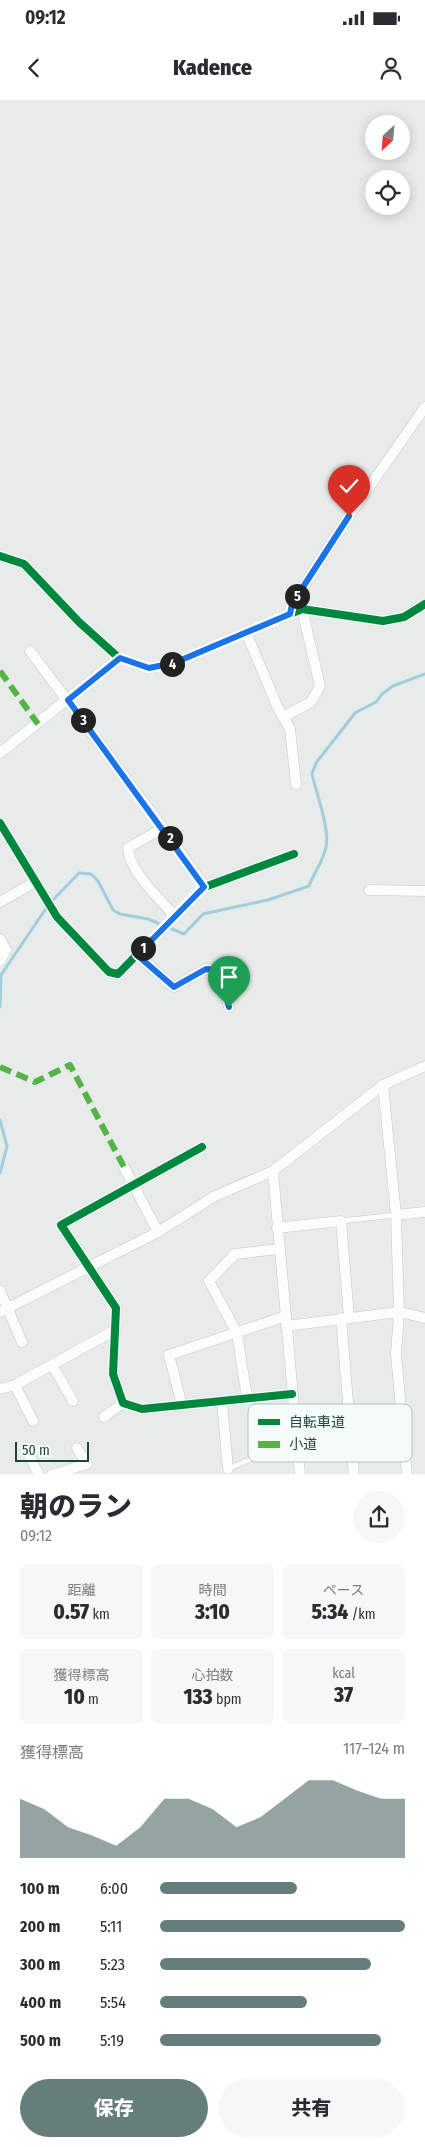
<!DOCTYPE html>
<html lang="ja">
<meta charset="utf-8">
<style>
body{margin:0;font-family:"Fira Sans Condensed","Noto Sans JP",sans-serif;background:#f7f7f7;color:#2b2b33;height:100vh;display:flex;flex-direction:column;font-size:19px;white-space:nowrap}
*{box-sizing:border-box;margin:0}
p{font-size:16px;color:#7c7c81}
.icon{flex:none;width:28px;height:28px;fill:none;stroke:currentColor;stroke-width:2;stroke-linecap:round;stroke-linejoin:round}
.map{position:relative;height:1374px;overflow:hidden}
.side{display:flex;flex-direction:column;background:#fff;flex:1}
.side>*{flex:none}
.needle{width:32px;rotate:206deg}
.controls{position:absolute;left:365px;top:15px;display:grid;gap:10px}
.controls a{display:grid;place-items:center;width:45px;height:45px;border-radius:50%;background:#fff;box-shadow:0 2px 12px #0003;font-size:25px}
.scale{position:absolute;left:15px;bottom:12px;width:74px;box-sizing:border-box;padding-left:5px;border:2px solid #21433f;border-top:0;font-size:14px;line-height:18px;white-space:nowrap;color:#21433f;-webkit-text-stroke:4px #f5fbf9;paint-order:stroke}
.pin{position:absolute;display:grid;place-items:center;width:42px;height:42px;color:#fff;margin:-51px -21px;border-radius:50% 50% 50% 0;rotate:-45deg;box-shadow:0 0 5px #0007}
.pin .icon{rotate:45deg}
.km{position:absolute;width:25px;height:25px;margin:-12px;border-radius:50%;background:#222;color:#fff;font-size:14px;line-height:25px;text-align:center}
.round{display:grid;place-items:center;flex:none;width:52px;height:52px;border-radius:26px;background:#f7f7f7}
.head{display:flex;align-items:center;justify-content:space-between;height:85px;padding:0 20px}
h1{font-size:28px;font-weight:800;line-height:38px}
.stats{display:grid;grid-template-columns:repeat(3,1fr);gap:8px;height:85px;padding:5px 20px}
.stats div{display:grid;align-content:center;border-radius:8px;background:#f7f7f7;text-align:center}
.stats b{font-size:21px;font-weight:800}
.stats small{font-size:14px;font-weight:400}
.stats p{font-size:14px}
.chart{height:140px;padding:10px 20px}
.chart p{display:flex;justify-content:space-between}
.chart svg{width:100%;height:90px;margin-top:5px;fill:#667e7b;opacity:.7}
.cta{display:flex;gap:10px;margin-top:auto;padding:10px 20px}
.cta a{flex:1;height:58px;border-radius:30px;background:#667e7b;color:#fff;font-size:20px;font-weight:800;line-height:58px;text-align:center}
.cta a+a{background:#f7f7f7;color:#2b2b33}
ul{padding:0 20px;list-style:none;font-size:16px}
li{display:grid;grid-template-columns:80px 60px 1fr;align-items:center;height:38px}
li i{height:12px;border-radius:6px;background:#667e7b}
.status{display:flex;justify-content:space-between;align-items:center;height:35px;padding:0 25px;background:#fff;direction:ltr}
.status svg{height:14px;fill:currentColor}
header{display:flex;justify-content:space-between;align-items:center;height:65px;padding:0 20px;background:#fff;font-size:22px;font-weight:800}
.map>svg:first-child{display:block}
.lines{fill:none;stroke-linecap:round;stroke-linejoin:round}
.stream{stroke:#a3cddf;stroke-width:3}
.lane-casing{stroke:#c4c9c8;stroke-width:6}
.street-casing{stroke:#c4c9c8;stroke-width:11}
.lane{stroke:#fbfcfc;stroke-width:5}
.street{stroke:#fbfcfc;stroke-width:10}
.quiet{stroke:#55b347;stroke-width:6;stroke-dasharray:12 6;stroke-linecap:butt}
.cycleway-casing{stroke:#f5fbf9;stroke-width:11}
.cycleway{stroke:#00873e;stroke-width:8}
.route-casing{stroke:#fff;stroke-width:10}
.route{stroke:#1a73e8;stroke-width:6}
.key{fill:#f5fbf9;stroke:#b5c4c1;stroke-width:1}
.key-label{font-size:14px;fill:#21433f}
</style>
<div class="status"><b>09:12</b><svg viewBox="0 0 49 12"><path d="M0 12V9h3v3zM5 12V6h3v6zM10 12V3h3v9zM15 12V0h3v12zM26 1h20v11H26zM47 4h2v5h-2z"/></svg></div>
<header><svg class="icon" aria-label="back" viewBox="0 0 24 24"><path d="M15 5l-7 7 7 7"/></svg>Kadence<svg class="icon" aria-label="person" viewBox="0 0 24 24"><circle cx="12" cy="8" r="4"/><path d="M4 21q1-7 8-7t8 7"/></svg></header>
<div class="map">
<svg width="425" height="1375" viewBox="0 0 425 1375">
<rect width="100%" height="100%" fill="#e7eceb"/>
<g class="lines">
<g class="stream">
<path d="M 51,802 L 79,773 L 91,774 L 98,781 L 113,810 L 120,814 L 148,819 L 184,834 L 203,814 L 268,800 L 309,786 C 314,772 323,762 326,747 C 330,729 316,692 312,674 L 316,663 L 355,613 L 376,602 L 382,594 L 393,586 L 425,574"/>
<path d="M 0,907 L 1,875 L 47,807"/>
<path d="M 0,1020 L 7,1046 L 0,1073"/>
</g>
<defs>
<g id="lane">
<path d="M 341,1121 L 396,1115"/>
<path d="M 228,1369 L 269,1351 L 352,1344"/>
</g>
<g id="street">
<path d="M 0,456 L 24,464 L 79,522 L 119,558 L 149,568 L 174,563 L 302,509 L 383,521 L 404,517 L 425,504"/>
<path d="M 289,514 L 292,504 L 349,416 L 425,307"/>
<path d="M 246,532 L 277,606 L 290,629 L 296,684"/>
<path d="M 30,551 L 163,728 L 128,748 C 130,773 159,797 174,816"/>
<path d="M 283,617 L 311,602 L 320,586 L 302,509"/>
<path d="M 0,653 L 119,558"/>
<path d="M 0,723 L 57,817 L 109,872 L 118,874 L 202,788 L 294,754"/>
<path d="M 163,728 L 205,787"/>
<path d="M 369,790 L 425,791"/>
<path d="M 0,802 L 35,782"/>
<path d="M 0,839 L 6,850 L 0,861"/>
<path d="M 137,855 L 174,887 L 206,869 L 219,870 L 229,907"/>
<path d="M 383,985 L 396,1115 L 399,1212 L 396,1254 L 407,1375"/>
<path d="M 202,1047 L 61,1125 L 116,1208 L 113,1274 L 123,1303 L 142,1309 L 292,1294"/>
<path d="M 124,1067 L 158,1132"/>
<path d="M 273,1071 L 300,1375"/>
<path d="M 396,1115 L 425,1112"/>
<path d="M 277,1128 L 341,1121 L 349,1217"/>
<path d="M 0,1191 L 22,1242"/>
<path d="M 0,1212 L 158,1132 L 215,1096 L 273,1071 L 383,985 L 425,966"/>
<path d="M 341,1218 L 354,1375"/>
<path d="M 286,1226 L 399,1212 L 425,1218"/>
<path d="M 52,1265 L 73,1301"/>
<path d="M 15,1285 L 33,1321"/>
<path d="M 0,1289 L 15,1285 L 115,1230"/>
<path d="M 247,1298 L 237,1233 L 209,1181 L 235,1154 L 279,1149"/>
<path d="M 222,1302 L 228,1369"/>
<path d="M 182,1305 L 169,1255 L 286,1216"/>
<path d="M 104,1317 L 123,1303"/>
<path d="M 352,1344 L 405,1341"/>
<path d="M 28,1353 L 39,1375"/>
<path d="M 51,1375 L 87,1364 L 77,1348"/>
</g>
</defs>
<use href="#lane" class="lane-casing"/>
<use href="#street" class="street-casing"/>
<use href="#lane" class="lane"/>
<use href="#street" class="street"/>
<g class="quiet">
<path d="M 0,571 L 38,624"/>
<path d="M 0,967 L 35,982 L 70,965 L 124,1067"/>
</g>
<defs>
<g id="cycleway">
<path d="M 0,456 L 24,464 L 79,522 L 119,558 L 149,568 L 174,563 L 302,509 L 383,521 L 404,517 L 425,504"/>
<path d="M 0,723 L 57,817 L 109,872 L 118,874 L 202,788 L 294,754"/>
<path d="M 202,1047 L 61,1125 L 116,1208 L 113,1274 L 123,1303 L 142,1309 L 292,1294"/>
</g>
</defs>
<use href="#cycleway" class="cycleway-casing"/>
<use href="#cycleway" class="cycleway"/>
</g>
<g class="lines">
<defs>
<path id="route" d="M 229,907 L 219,870 L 206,869 L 174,887 L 137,855 L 204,787 L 68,600 L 120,558 L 149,568 L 174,563 L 290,514 L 292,504 L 349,416"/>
</defs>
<use href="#route" class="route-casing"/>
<use href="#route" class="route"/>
</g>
<rect x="248" y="1304" width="164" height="58" rx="8" class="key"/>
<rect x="258" y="1319" width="22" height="6" fill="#00873e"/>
<rect x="258" y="1341" width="22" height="7" fill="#55b347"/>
<g class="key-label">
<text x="289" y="1327">自転車道</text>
<text x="289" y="1349">小道</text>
</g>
</svg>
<div class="controls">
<a><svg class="needle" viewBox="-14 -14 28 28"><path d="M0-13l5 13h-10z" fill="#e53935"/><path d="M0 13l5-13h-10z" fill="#7c7c81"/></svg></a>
<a><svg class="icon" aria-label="locate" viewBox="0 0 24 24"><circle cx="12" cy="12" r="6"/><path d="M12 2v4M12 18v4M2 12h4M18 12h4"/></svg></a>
</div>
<div class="scale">50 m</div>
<div class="pin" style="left:229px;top:907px;background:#1e9e55"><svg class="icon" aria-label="arrive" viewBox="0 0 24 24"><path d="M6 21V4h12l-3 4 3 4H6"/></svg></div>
<div class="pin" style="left:349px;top:416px;background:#d93025"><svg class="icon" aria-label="check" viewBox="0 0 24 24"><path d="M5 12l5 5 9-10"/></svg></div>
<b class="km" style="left:143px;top:848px">1</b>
<b class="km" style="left:170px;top:738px">2</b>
<b class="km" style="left:83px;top:620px">3</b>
<b class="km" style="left:172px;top:564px">4</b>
<b class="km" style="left:297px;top:496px">5</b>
</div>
<section class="side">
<div class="head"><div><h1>朝のラン</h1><p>09:12</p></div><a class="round"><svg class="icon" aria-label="share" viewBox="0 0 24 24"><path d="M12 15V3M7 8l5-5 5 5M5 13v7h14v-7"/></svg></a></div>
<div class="stats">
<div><p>距離</p><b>0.57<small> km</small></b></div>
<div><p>時間</p><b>3:10</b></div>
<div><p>ペース</p><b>5:34<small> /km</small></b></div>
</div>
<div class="stats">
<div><p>獲得標高</p><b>10<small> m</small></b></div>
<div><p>心拍数</p><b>133<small> bpm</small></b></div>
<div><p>kcal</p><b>37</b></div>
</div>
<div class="chart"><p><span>獲得標高</span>117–124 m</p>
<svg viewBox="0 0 160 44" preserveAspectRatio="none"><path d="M0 44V15L10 20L20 29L30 33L40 38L50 29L60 15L70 15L80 20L90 29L100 24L110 15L120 6L130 6L140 11L150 15L160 15V44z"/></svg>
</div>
<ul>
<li><b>100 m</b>6:00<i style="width:56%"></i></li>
<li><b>200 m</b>5:11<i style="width:100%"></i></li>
<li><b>300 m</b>5:23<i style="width:86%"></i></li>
<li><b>400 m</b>5:54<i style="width:60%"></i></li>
<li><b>500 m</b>5:19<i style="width:90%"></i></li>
</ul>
<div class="cta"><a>保存</a><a>共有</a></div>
</section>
